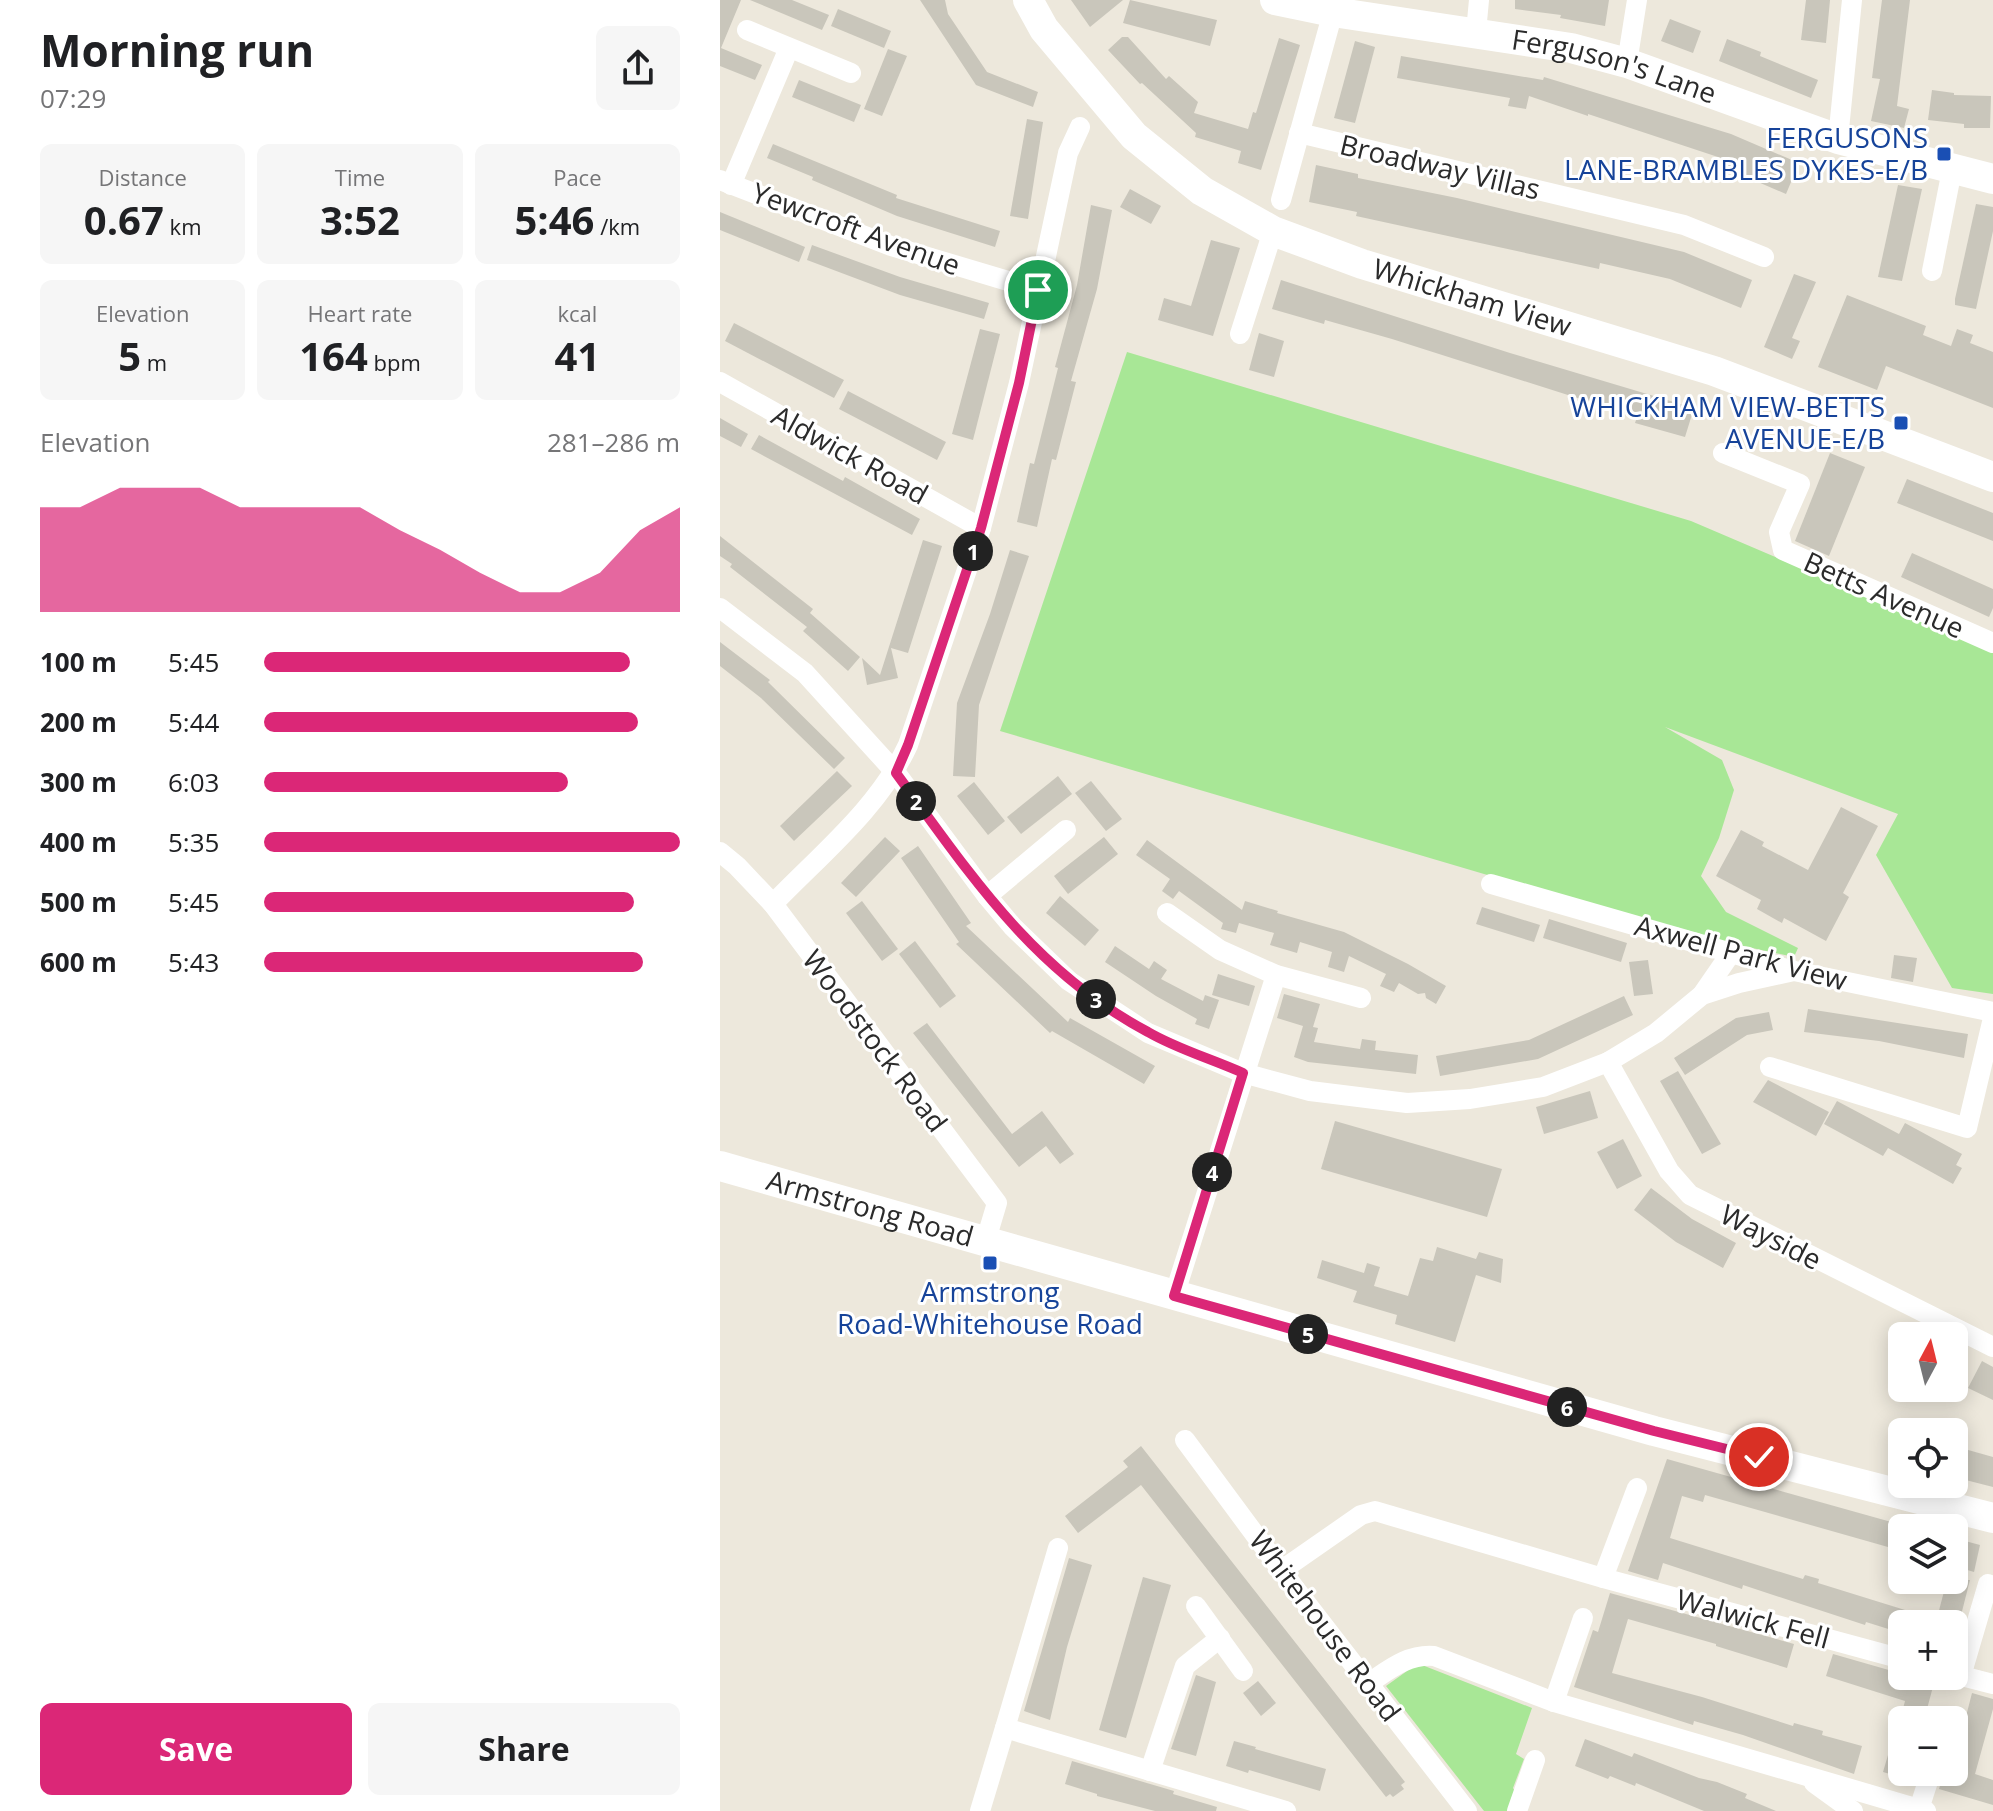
<!DOCTYPE html>
<meta charset="utf-8">
<style>
body{margin:0;font-family:"Open Sans",sans-serif;background:#f6f6f6;color:#202124;height:100vh;display:flex;flex-direction:column;font-size:30px;white-space:nowrap}
*{box-sizing:border-box;margin:0}
p{font-size:26px;color:#757577}
.icon{flex:none;width:44px;height:44px;fill:none;stroke:currentColor;stroke-width:2;stroke-linecap:round;stroke-linejoin:round}
.map{position:relative;flex:1;overflow:hidden}
.side{display:flex;flex-direction:column;background:#fff;width:720px}
.side>*{flex:none}
.needle{width:52px;rotate:7deg}
.buttons{position:absolute;left:1168px;top:1322px;display:grid;gap:16px}
.buttons a{display:grid;place-items:center;width:80px;height:80px;border-radius:12px;background:#fff;box-shadow:0 4px 20px #0003;font-size:40px}
.pin{position:absolute;display:grid;place-items:center;width:68px;height:68px;color:#fff;margin:-34px;border:4px solid #fff;border-radius:50%;box-shadow:0 2px 8px #0007}
.km{position:absolute;width:40px;height:40px;margin:-20px;border-radius:50%;background:#222;color:#fff;font-size:22px;line-height:40px;text-align:center}
.round{display:grid;place-items:center;flex:none;width:84px;height:84px;border-radius:12px;background:#f6f6f6}
.headline{display:flex;align-items:center;justify-content:space-between;height:136px;padding:0 40px}
h1{font-size:44px;font-weight:700;line-height:60px}
.figures{display:grid;grid-template-columns:repeat(3,1fr);gap:12px;height:136px;padding:8px 40px}
.figures div{display:grid;align-content:center;border-radius:12px;background:#f6f6f6;text-align:center}
.figures b{font-size:40px;font-weight:700}
.figures small{font-size:22px;font-weight:400}
.figures p{font-size:22px}
.chart{height:224px;padding:16px 40px}
.chart p{display:flex;justify-content:space-between}
.chart svg{width:100%;height:144px;margin-top:8px;fill:#db2777;opacity:.7}
.primary-button{display:flex;gap:16px;margin-top:auto;padding:16px 40px}
.primary-button a{flex:1;height:92px;border-radius:12px;background:#db2777;color:#fff;font-size:32px;font-weight:700;line-height:92px;text-align:center}
.primary-button a+a{background:#f6f6f6;color:#202124}
ul{padding:0 40px;list-style:none;font-size:26px}
li{display:grid;grid-template-columns:128px 96px 1fr;align-items:center;height:60px}
li i{height:20px;border-radius:10px;background:#db2777}
main{display:flex;flex:1;min-height:0}
.map>svg:first-child{display:block}
.green{fill:#a8e796}
.building{fill:#c9c6bb}
.lines{fill:none;stroke-linecap:round;stroke-linejoin:round}
.street{stroke:#fff;stroke-width:20}
.secondary{stroke:#fff;stroke-width:30}
.route-casing{stroke:#fff;stroke-width:16}
.route{stroke:#db2777;stroke-width:10}
.transit-dot{fill:#1a4fb4;stroke:#fff;stroke-width:3}
.labels{text-anchor:middle;stroke-width:6;stroke-linejoin:round;paint-order:stroke}
.street-label{font-size:28px;fill:#2b2b2b;stroke:#fff}
.transit-label{font-size:28px;fill:#164399;stroke:#fff;text-anchor:end}
</style>
<main>
<section class="side">
<div class="headline"><div><h1>Morning run</h1><p>07:29</p></div><a class="round"><svg class="icon" aria-label="share" viewBox="0 0 24 24"><path d="M12 15V3M7 8l5-5 5 5M5 13v7h14v-7"/></svg></a></div>
<div class="figures">
<div><p>Distance</p><b>0.67<small> km</small></b></div>
<div><p>Time</p><b>3:52</b></div>
<div><p>Pace</p><b>5:46<small> /km</small></b></div>
</div>
<div class="figures">
<div><p>Elevation</p><b>5<small> m</small></b></div>
<div><p>Heart rate</p><b>164<small> bpm</small></b></div>
<div><p>kcal</p><b>41</b></div>
</div>
<div class="chart"><p><span>Elevation</span>281–286 m</p>
<svg viewBox="0 0 160 44" preserveAspectRatio="none"><path d="M0 44V12L10 12L20 6L30 6L40 6L50 12L60 12L70 12L80 12L90 19L100 25L110 32L120 38L130 38L140 32L150 19L160 12V44z"/></svg>
</div>
<ul>
<li><b>100 m</b>5:45<i style="width:88%"></i></li>
<li><b>200 m</b>5:44<i style="width:90%"></i></li>
<li><b>300 m</b>6:03<i style="width:73%"></i></li>
<li><b>400 m</b>5:35<i style="width:100%"></i></li>
<li><b>500 m</b>5:45<i style="width:89%"></i></li>
<li><b>600 m</b>5:43<i style="width:91%"></i></li>
</ul>
<div class="primary-button"><a>Save</a><a>Share</a></div>
</section>
<div class="map">
<svg width="1273" height="1811" viewBox="0 0 1273 1811">
<rect width="100%" height="100%" fill="#ede8dc"/>
<g class="green">
<path d="M 407,352 L 971,521 L 1273,650 L 1273,994 L 1232,988 L 1156,855 L 1178,814 L 945,727 L 1002,760 L 1014,790 L 999,838 L 981,876 L 1006,912 L 1078,948 L 1074,957 L 1009,943 L 764,874 L 280,731 Z"/>
<path d="M 702,1665 L 812,1708 L 796,1754 L 804,1759 L 793,1788 L 797,1795 L 791,1811 L 764,1811 L 666,1686 L 694,1666 Z"/>
</g>
<g class="building">
<path d="M 0,0 L 21,0 L 1,48 L 42,65 L 35,80 L 0,66 Z"/>
<path d="M 30,0 L 72,0 L 109,15 L 102,30 Z"/>
<path d="M 200,0 L 225,0 L 228,14 L 267,72 L 318,92 L 313,107 L 256,85 Z"/>
<path d="M 351,0 L 403,0 L 370,27 Z"/>
<path d="M 410,0 L 497,20 L 490,46 L 403,23 Z"/>
<path d="M 795,0 L 889,0 L 885,26 L 840,18 L 841,15 L 795,9 Z"/>
<path d="M 1086,0 L 1110,0 L 1106,43 L 1081,40 Z"/>
<path d="M 1162,0 L 1190,0 L 1177,106 L 1189,109 L 1184,128 L 1151,121 L 1160,79 L 1152,78 Z"/>
<path d="M 118,9 L 171,31 L 164,48 L 111,26 Z"/>
<path d="M 950,19 L 981,31 L 973,53 L 941,41 Z"/>
<path d="M 402,37 L 408,37 L 446,79 L 449,76 L 478,102 L 474,113 L 528,129 L 533,112 L 536,113 L 559,38 L 580,45 L 541,170 L 518,163 L 521,151 L 475,137 L 476,133 L 422,83 L 420,84 L 388,50 Z"/>
<path d="M 1007,39 L 1041,52 L 1040,56 L 1098,80 L 1091,98 L 999,61 Z"/>
<path d="M 635,41 L 655,47 L 635,123 L 614,118 Z"/>
<path d="M 168,49 L 187,56 L 162,116 L 144,109 Z"/>
<path d="M 681,56 L 823,80 L 824,77 L 1011,134 L 1079,163 L 1066,194 L 1001,166 L 1004,159 L 868,114 L 868,116 L 809,96 L 806,109 L 788,106 L 790,98 L 677,78 Z"/>
<path d="M 79,80 L 141,105 L 134,122 L 72,97 Z"/>
<path d="M 1212,90 L 1234,93 L 1234,95 L 1271,96 L 1270,128 L 1244,128 L 1244,124 L 1208,120 Z"/>
<path d="M 307,119 L 323,122 L 308,219 L 290,216 Z"/>
<path d="M 53,144 L 177,195 L 176,198 L 280,231 L 275,247 L 177,216 L 92,180 L 93,177 L 47,158 Z"/>
<path d="M 596,165 L 638,174 L 638,178 L 737,198 L 964,252 L 1032,280 L 1021,308 L 950,279 L 880,263 L 879,269 L 636,216 L 637,212 L 589,202 Z"/>
<path d="M 1178,185 L 1202,189 L 1182,281 L 1158,277 Z"/>
<path d="M 410,189 L 441,206 L 431,224 L 400,207 Z"/>
<path d="M 1256,204 L 1273,207 L 1273,231 L 1256,309 L 1235,305 L 1235,299 Z"/>
<path d="M 371,205 L 392,210 L 377,289 L 351,381 L 356,382 L 336,460 L 332,459 L 317,527 L 297,522 L 310,463 L 314,464 L 338,368 L 335,367 L 357,285 Z"/>
<path d="M 0,212 L 85,247 L 79,262 L 0,230 Z"/>
<path d="M 491,240 L 520,248 L 493,336 L 438,320 L 444,298 L 471,306 Z"/>
<path d="M 92,245 L 180,277 L 269,303 L 264,319 L 180,295 L 87,260 Z"/>
<path d="M 1074,274 L 1096,282 L 1072,338 L 1080,341 L 1072,359 L 1044,347 Z"/>
<path d="M 561,280 L 790,353 L 974,408 L 965,437 L 915,423 L 917,417 L 672,339 L 605,320 L 604,324 L 552,309 Z"/>
<path d="M 1127,295 L 1206,326 L 1203,335 L 1231,346 L 1237,329 L 1253,335 L 1250,343 L 1273,352 L 1273,408 L 1166,366 L 1157,390 L 1098,367 Z"/>
<path d="M 14,323 L 124,380 L 114,398 L 5,341 Z"/>
<path d="M 260,329 L 280,334 L 253,440 L 232,434 Z"/>
<path d="M 539,333 L 564,341 L 554,377 L 529,370 Z"/>
<path d="M 128,391 L 226,442 L 217,460 L 119,409 Z"/>
<path d="M 0,418 L 28,434 L 21,447 L 0,436 Z"/>
<path d="M 39,435 L 123,481 L 125,477 L 200,519 L 192,535 L 31,449 Z"/>
<path d="M 1110,453 L 1145,467 L 1109,556 L 1075,541 Z"/>
<path d="M 1187,479 L 1273,513 L 1273,541 L 1177,503 Z"/>
<path d="M 0,536 L 93,609 L 90,613 L 140,657 L 128,671 L 83,631 L 87,627 L 10,567 L 12,564 L 0,556 Z"/>
<path d="M 203,540 L 222,546 L 188,653 L 171,648 L 178,678 L 147,685 L 142,658 L 160,675 Z"/>
<path d="M 290,550 L 309,556 L 259,705 L 255,777 L 233,776 L 237,703 L 270,614 Z"/>
<path d="M 1192,553 L 1273,589 L 1273,608 L 1269,617 L 1181,577 Z"/>
<path d="M 0,642 L 50,680 L 48,682 L 125,758 L 114,769 L 41,698 L 0,666 Z"/>
<path d="M 117,771 L 132,786 L 74,841 L 60,826 Z"/>
<path d="M 338,776 L 352,794 L 301,834 L 287,817 Z"/>
<path d="M 371,781 L 402,819 L 386,831 L 355,793 Z"/>
<path d="M 254,782 L 285,821 L 268,835 L 237,796 Z"/>
<path d="M 1121,807 L 1158,826 L 1123,893 L 1129,897 L 1106,941 L 1064,918 L 1062,923 L 1037,909 L 1041,900 L 996,876 L 1021,830 L 1044,842 L 1042,846 L 1088,870 Z"/>
<path d="M 165,837 L 180,851 L 136,897 L 121,883 Z"/>
<path d="M 384,837 L 398,854 L 348,894 L 334,876 Z"/>
<path d="M 427,840 L 522,910 L 525,901 L 558,911 L 557,913 L 624,932 L 688,964 L 726,986 L 716,1004 L 706,998 L 705,993 L 698,994 L 679,983 L 674,992 L 660,986 L 666,974 L 629,956 L 624,972 L 608,967 L 612,952 L 580,942 L 577,953 L 550,945 L 554,933 L 519,923 L 516,933 L 501,929 L 503,923 L 459,891 L 453,899 L 442,891 L 450,879 L 416,855 Z"/>
<path d="M 198,846 L 251,923 L 246,926 L 348,1022 L 350,1018 L 435,1066 L 424,1084 L 332,1031 L 330,1033 L 236,944 L 239,942 L 181,858 Z"/>
<path d="M 340,896 L 379,930 L 365,946 L 326,913 Z"/>
<path d="M 142,901 L 178,949 L 162,961 L 126,913 Z"/>
<path d="M 762,907 L 820,925 L 814,942 L 756,924 Z"/>
<path d="M 829,919 L 907,943 L 901,962 L 823,938 Z"/>
<path d="M 195,941 L 236,996 L 220,1008 L 179,954 Z"/>
<path d="M 395,946 L 429,969 L 434,961 L 447,970 L 441,979 L 483,1001 L 485,995 L 499,1000 L 489,1029 L 475,1024 L 477,1019 L 436,996 L 385,962 Z"/>
<path d="M 1174,955 L 1197,958 L 1193,982 L 1171,978 Z"/>
<path d="M 928,960 L 933,994 L 914,996 L 909,962 Z"/>
<path d="M 498,974 L 535,986 L 529,1006 L 492,995 Z"/>
<path d="M 564,994 L 600,1004 L 593,1027 L 598,1028 L 594,1042 L 640,1049 L 642,1039 L 656,1041 L 655,1050 L 698,1055 L 696,1074 L 588,1062 L 574,1057 L 583,1026 L 557,1018 Z"/>
<path d="M 904,996 L 913,1015 L 818,1059 L 720,1076 L 716,1056 L 809,1040 Z"/>
<path d="M 1088,1009 L 1248,1034 L 1244,1058 L 1159,1041 L 1084,1032 Z"/>
<path d="M 1049,1012 L 1053,1030 L 1027,1035 L 965,1075 L 954,1058 L 1016,1018 Z"/>
<path d="M 207,1023 L 292,1134 L 322,1111 L 354,1154 L 340,1164 L 326,1146 L 299,1167 L 193,1033 Z"/>
<path d="M 958,1071 L 1001,1144 L 982,1154 L 940,1081 Z"/>
<path d="M 1048,1080 L 1109,1112 L 1096,1136 L 1033,1102 Z"/>
<path d="M 870,1091 L 878,1118 L 824,1134 L 816,1107 Z"/>
<path d="M 1117,1101 L 1179,1134 L 1185,1123 L 1242,1154 L 1236,1165 L 1242,1168 L 1233,1184 L 1168,1148 L 1163,1156 L 1104,1124 Z"/>
<path d="M 615,1121 L 782,1169 L 767,1217 L 601,1169 Z"/>
<path d="M 903,1139 L 922,1176 L 897,1189 L 877,1152 Z"/>
<path d="M 931,1188 L 972,1219 L 1016,1243 L 1003,1268 L 956,1242 L 914,1210 Z"/>
<path d="M 717,1247 L 756,1259 L 759,1252 L 783,1259 L 781,1283 L 756,1275 L 735,1342 L 675,1324 L 677,1315 L 633,1302 L 637,1291 L 597,1278 L 602,1260 L 644,1273 L 647,1263 L 660,1267 L 654,1286 L 688,1296 L 700,1258 L 713,1261 Z"/>
<path d="M 1262,1361 L 1273,1367 L 1273,1400 L 1248,1388 Z"/>
<path d="M 421,1446 L 685,1782 L 681,1785 L 684,1789 L 673,1797 L 670,1794 L 666,1797 L 421,1485 L 358,1533 L 345,1516 L 408,1467 L 403,1461 Z"/>
<path d="M 1234,1446 L 1273,1457 L 1273,1487 L 1234,1477 Z"/>
<path d="M 947,1459 L 1182,1525 L 1182,1551 L 985,1495 L 983,1502 L 962,1496 L 950,1538 L 1083,1579 L 1085,1575 L 1099,1579 L 1098,1583 L 1185,1610 L 1178,1632 L 1146,1622 L 1145,1625 L 1023,1585 L 1022,1589 L 943,1563 L 938,1580 L 908,1571 Z"/>
<path d="M 1234,1538 L 1260,1545 L 1254,1572 L 1234,1566 Z"/>
<path d="M 349,1558 L 372,1565 L 347,1647 L 330,1720 L 304,1711 Z"/>
<path d="M 423,1577 L 451,1585 L 406,1738 L 379,1730 Z"/>
<path d="M 1227,1580 L 1250,1580 L 1239,1623 L 1217,1618 Z"/>
<path d="M 890,1593 L 1074,1644 L 1067,1668 L 996,1646 L 996,1644 L 908,1619 L 892,1673 L 982,1697 L 1073,1726 L 1074,1723 L 1103,1731 L 1102,1735 L 1142,1746 L 1134,1774 L 1023,1735 L 974,1721 L 973,1725 L 854,1687 L 873,1630 L 878,1632 Z"/>
<path d="M 1113,1654 L 1214,1683 L 1204,1720 L 1180,1720 L 1185,1701 L 1106,1676 Z"/>
<path d="M 476,1675 L 496,1682 L 476,1756 L 451,1749 Z"/>
<path d="M 538,1681 L 556,1703 L 541,1716 L 523,1693 Z"/>
<path d="M 1252,1693 L 1273,1699 L 1273,1709 L 1255,1774 L 1273,1780 L 1273,1805 L 1219,1789 L 1224,1772 L 1234,1772 L 1234,1746 L 1237,1735 L 1241,1736 Z"/>
<path d="M 1178,1721 L 1182,1722 L 1182,1772 L 1197,1772 L 1194,1781 L 1163,1772 Z"/>
<path d="M 865,1739 L 912,1757 L 914,1753 L 979,1778 L 997,1782 L 1027,1794 L 1025,1798 L 1056,1811 L 984,1811 L 916,1783 L 915,1786 L 890,1776 L 888,1779 L 855,1766 Z"/>
<path d="M 514,1741 L 536,1747 L 535,1749 L 606,1769 L 600,1791 L 529,1770 L 528,1773 L 506,1766 Z"/>
<path d="M 352,1761 L 454,1791 L 453,1794 L 497,1807 L 496,1811 L 435,1811 L 377,1796 L 377,1794 L 345,1784 Z"/>
</g>
<g class="lines">
<g class="street">
<path d="M 27,30 L 131,73"/>
<path d="M 756,32 L 759,0"/>
<path d="M 907,63 L 917,0"/>
<path d="M 579,133 L 964,225 L 1044,257"/>
<path d="M 1118,139 L 1132,0"/>
<path d="M 0,180 L 171,246 L 318,290"/>
<path d="M 11,185 L 69,48"/>
<path d="M 561,200 L 613,12"/>
<path d="M 1212,271 L 1232,170"/>
<path d="M 520,334 L 553,231"/>
<path d="M 0,382 L 261,528"/>
<path d="M 1003,453 L 1080,484 L 1059,532 L 1063,550 L 1273,643"/>
<path d="M 0,608 L 85,673 L 176,773 L 267,896 L 293,927 L 349,981 L 428,1033 L 523,1073 L 590,1091 L 687,1103 L 750,1099 L 823,1087 L 888,1062 L 936,1033 L 982,995 L 1019,983 L 1074,971"/>
<path d="M 0,852 L 17,866 L 53,904 L 277,1203 L 265,1243"/>
<path d="M 771,884 L 1074,971 L 1273,1012"/>
<path d="M 267,896 L 346,830"/>
<path d="M 53,904 C 100,855 159,808 188,745 L 261,528 L 299,383 L 348,153 L 360,127"/>
<path d="M 447,913 L 500,950 L 556,975 L 641,998"/>
<path d="M 982,995 L 1011,953"/>
<path d="M 888,1062 L 949,1171 L 970,1195 L 1273,1347"/>
<path d="M 1050,1067 L 1247,1128 L 1273,1018"/>
<path d="M 454,1296 L 556,975"/>
<path d="M 465,1440 L 576,1590 L 747,1811"/>
<path d="M 338,1548 L 285,1728 L 566,1811"/>
<path d="M 562,1570 L 641,1515 L 655,1511 L 883,1578 L 1182,1659"/>
<path d="M 883,1578 L 917,1488"/>
<path d="M 476,1606 L 523,1671"/>
<path d="M 1234,1674 L 1273,1684"/>
<path d="M 1241,1676 L 1268,1584"/>
<path d="M 649,1683 C 670,1669 688,1654 714,1656 L 834,1702 L 1206,1811"/>
<path d="M 834,1702 L 863,1618"/>
<path d="M 430,1771 L 465,1666 L 500,1638"/>
<path d="M 1094,1783 L 1133,1811"/>
<path d="M 1199,1809 L 1211,1772"/>
<path d="M 260,1811 L 285,1728"/>
<path d="M 797,1811 L 815,1760"/>
</g>
<g class="secondary">
<path id="s1" d="M 308,0 L 324,29 L 414,136 L 482,191 L 553,231 L 642,264 L 994,371 L 1273,477"/>
<path id="s2" d="M 555,0 L 613,12 L 851,48 L 907,63 L 1118,139 L 1273,179"/>
<path id="s3" d="M 0,1166 L 934,1431 L 1273,1518"/>
</g>
</g>
<g class="lines">
<defs>
<path id="route" d="M 318,290 L 299,383 L 261,528 L 188,745 L 176,773 C 250,874 313,971 428,1032 C 457,1049 492,1059 523,1073 L 454,1296 L 934,1431 L 1039,1457"/>
</defs>
<use href="#route" class="route-casing"/>
<use href="#route" class="route"/>
</g>
<g class="transit-dot">
<rect x="1216" y="146" width="16" height="16" rx="4"/>
<rect x="1173" y="415" width="16" height="16" rx="4"/>
<rect x="262" y="1255" width="16" height="16" rx="4"/>
</g>
<g class="labels">
<g class="street-label">
<text dy="10" stroke="none"><textPath href="#s2" startOffset="346">Ferguson's Lane</textPath></text>
<text transform="translate(720 167) rotate(13)" y="10">Broadway Villas</text>
<text transform="translate(136 229) rotate(20)" y="10">Yewcroft Avenue</text>
<text dy="10" stroke="none"><textPath href="#s1" startOffset="552">Whickham View</textPath></text>
<text transform="translate(130 455) rotate(29)" y="10">Aldwick Road</text>
<text transform="translate(1164 595) rotate(24)" y="10">Betts Avenue</text>
<text transform="translate(1021 953) rotate(15)" y="10">Axwell Park View</text>
<text transform="translate(155 1041) rotate(53)" y="10">Woodstock Road</text>
<text dy="10" stroke="none"><textPath href="#s3" startOffset="156">Armstrong Road</textPath></text>
<text transform="translate(1051 1237) rotate(27)" y="10">Wayside</text>
<text transform="translate(1033 1619) rotate(15)" y="10">Walwick Fell</text>
<text transform="translate(605 1626) rotate(53)" y="10">Whitehouse Road</text>
</g>
<g class="transit-label">
<text x="1208" y="148">FERGUSONS<tspan x="1208" dy="32">LANE-BRAMBLES DYKES-E/B</tspan></text>
<text x="1165" y="417">WHICKHAM VIEW-BETTS<tspan x="1165" dy="32">AVENUE-E/B</tspan></text>
<text x="270" y="1302" text-anchor="middle">Armstrong<tspan x="270" dy="32">Road-Whitehouse Road</tspan></text>
</g>
</g>
</svg>
<div class="buttons">
<a><svg class="needle" viewBox="-14 -14 28 28"><path d="M0-13l5 13h-10z" fill="#e53935"/><path d="M0 13l5-13h-10z" fill="#757577"/></svg></a>
<a><svg class="icon" aria-label="locate" viewBox="0 0 24 24"><circle cx="12" cy="12" r="6"/><path d="M12 2v4M12 18v4M2 12h4M18 12h4"/></svg></a>
<a><svg class="icon" aria-label="layers" viewBox="0 0 24 24"><path d="M12 4l9 5-9 5-9-5zM3 14l9 5 9-5"/></svg></a>
<a>+</a>
<a>−</a>
</div>
<div class="pin" style="left:318px;top:290px;background:#1e9e55"><svg class="icon" aria-label="arrive" viewBox="0 0 24 24"><path d="M6 21V4h12l-3 4 3 4H6"/></svg></div>
<div class="pin" style="left:1039px;top:1457px;background:#d93025"><svg class="icon" aria-label="check" viewBox="0 0 24 24"><path d="M5 12l5 5 9-10"/></svg></div>
<b class="km" style="left:253px;top:551px">1</b>
<b class="km" style="left:196px;top:801px">2</b>
<b class="km" style="left:376px;top:999px">3</b>
<b class="km" style="left:492px;top:1172px">4</b>
<b class="km" style="left:588px;top:1334px">5</b>
<b class="km" style="left:847px;top:1407px">6</b>
</div>
</main>
